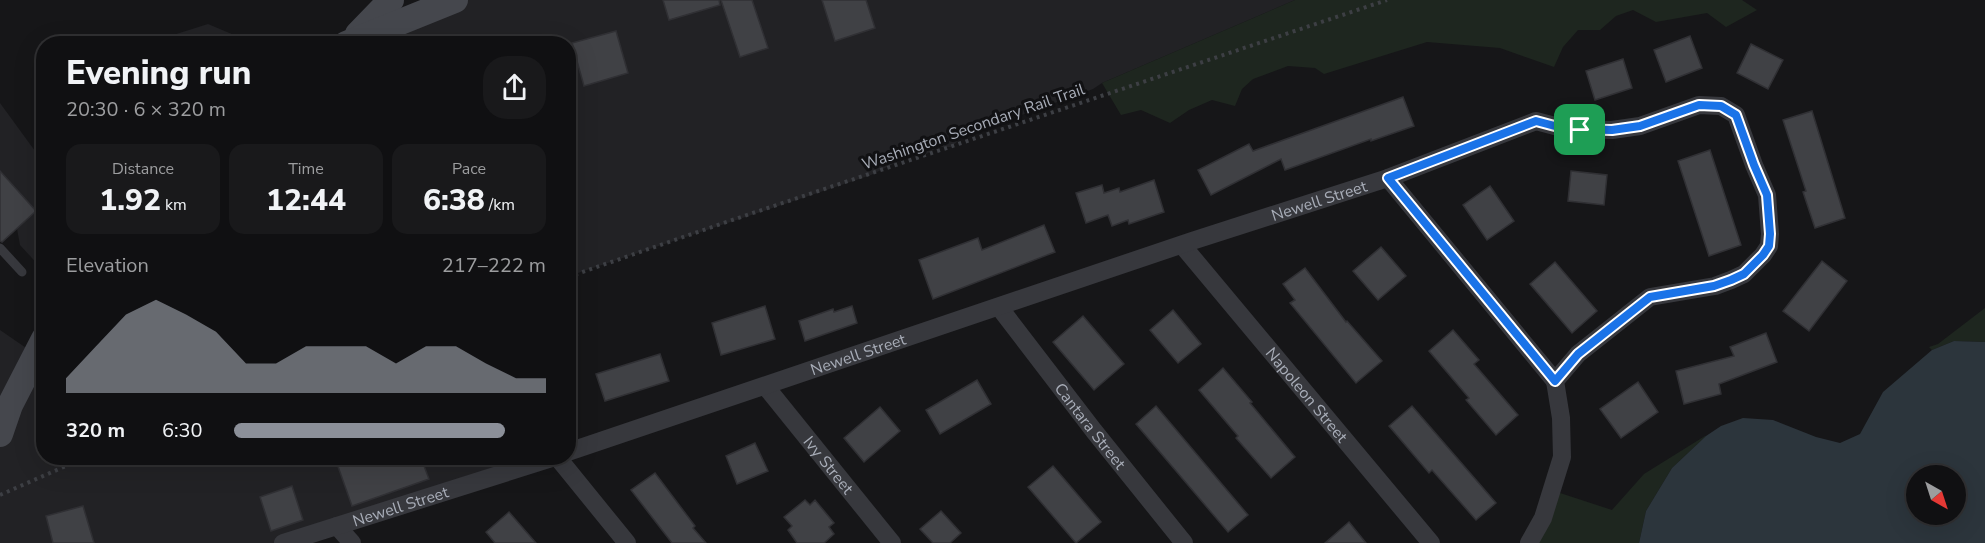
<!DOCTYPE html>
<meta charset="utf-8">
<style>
body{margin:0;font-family:"Nunito Sans",sans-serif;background:#19191b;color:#f1f3f6;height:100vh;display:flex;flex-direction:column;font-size:22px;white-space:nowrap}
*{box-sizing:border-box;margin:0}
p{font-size:20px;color:#9c9d9f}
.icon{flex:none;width:33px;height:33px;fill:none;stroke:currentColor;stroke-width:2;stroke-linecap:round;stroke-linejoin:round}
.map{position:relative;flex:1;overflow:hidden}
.details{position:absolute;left:36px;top:36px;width:540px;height:429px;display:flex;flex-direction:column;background:#101012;border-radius:24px;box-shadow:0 6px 24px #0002,0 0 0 2px #303032}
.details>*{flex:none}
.needle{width:39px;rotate:141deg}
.tools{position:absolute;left:1906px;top:465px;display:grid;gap:12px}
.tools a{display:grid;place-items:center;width:60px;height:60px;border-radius:50%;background:#101012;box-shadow:0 6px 24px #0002,0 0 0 2px #303032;font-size:30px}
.pin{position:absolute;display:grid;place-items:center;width:51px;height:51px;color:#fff;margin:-26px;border-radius:12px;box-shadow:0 3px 9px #0006}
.round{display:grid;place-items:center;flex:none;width:63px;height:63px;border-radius:24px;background:#19191b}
.head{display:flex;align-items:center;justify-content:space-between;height:102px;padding:0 30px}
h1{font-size:33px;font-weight:800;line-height:45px}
.stats{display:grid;grid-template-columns:repeat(3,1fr);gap:9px;height:102px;padding:6px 30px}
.stats div{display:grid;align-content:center;border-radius:15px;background:#19191b;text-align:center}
.stats b{font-size:30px;font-weight:800}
.stats small{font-size:16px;font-weight:400}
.stats p{font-size:16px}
.chart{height:168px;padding:12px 30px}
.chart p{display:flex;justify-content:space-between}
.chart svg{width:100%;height:108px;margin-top:6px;fill:#8c9099;opacity:.7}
ul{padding:0 30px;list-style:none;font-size:20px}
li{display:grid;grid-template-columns:96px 72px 1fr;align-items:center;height:45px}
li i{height:15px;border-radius:8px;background:#8c9099}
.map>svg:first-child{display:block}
.built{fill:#222225}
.green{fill:#1e261f}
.water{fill:#2c353c;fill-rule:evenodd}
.building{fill:#404145;stroke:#303034;stroke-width:1.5}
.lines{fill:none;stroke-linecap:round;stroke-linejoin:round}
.path{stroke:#3d3f44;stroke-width:4;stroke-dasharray:3 4.5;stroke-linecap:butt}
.lane{stroke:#37383d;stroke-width:9}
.street{stroke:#37383d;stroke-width:18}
.secondary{stroke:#45474d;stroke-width:26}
.route-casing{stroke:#fff;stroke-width:12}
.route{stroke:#1a73e8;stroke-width:8}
.labels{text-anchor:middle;stroke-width:6;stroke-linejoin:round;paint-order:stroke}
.street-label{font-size:16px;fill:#a8adb8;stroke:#111113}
</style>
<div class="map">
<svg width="1985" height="543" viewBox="0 0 1985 543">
<rect width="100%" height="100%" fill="#161618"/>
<g class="built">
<path d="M 460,0 L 1295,0 L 1102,83 L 1093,89 L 964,136 L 951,147 L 938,147 L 923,156 L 909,156 L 871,175 L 569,276 L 568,44 L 355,44 Z"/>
<path d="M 208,24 L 253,43 L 162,43 L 170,36 Z"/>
<path d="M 0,103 L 35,151 L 43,145 L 43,270 L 20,245 L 14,212 L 0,189 Z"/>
<path d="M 0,330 L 32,352 L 43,343 L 44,458 L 524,458 L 289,543 L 0,543 Z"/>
</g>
<g class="green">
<path d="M 1295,0 L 1742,0 L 1757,10 L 1726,27 L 1707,13 L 1656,22 L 1633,10 L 1616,16 L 1600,30 L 1578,30 L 1563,47 L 1554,67 L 1500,48 L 1427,42 L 1324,74 L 1315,68 L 1288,66 L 1253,79 L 1242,89 L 1235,106 L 1212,100 L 1189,110 L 1170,123 L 1141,110 L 1121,115 L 1102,83 Z"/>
<path d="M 1985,308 L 1985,342 L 1954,341 L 1932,350 L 1929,347 L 1938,344 Z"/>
<path d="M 1705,436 L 1706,436 L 1672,468 L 1646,511 L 1639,543 L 1530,543 L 1554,491 L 1612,510 L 1644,474 Z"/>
</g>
<path class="water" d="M 1954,341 L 1985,342 L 1985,543 L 1639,543 L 1646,511 L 1672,468 L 1706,436 L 1721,426 L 1743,418 L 1773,420 L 1816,437 L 1840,443 L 1860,434 L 1883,392 L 1932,350 ZM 1917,476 L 1956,476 L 1956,514 L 1917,514 Z"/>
<g class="building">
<path d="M 663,0 L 719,0 L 720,5 L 669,20 Z"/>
<path d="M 721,0 L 752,0 L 768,48 L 740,57 Z"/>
<path d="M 822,0 L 866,0 L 875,28 L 835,41 Z"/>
<path d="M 616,31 L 628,73 L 584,86 L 572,43 Z"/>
<path d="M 1690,36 L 1702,68 L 1666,82 L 1654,50 Z"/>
<path d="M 1751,44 L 1783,60 L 1768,89 L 1737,73 Z"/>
<path d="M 1623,59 L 1632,88 L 1595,100 L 1586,71 Z"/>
<path d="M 1403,97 L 1414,126 L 1371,141 L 1371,139 L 1285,170 L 1281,159 L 1211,195 L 1198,170 L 1249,144 L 1253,151 Z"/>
<path d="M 1812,111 L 1845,218 L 1815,228 L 1803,192 L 1806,191 L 1783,120 Z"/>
<path d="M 1710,150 L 1741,245 L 1709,256 L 1678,161 Z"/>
<path d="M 0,171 L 36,211 L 2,242 L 0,241 Z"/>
<path d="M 1571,171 L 1607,175 L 1604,205 L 1568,201 Z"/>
<path d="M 1154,180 L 1164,212 L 1129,224 L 1128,220 L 1112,226 L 1108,215 L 1086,223 L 1076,193 L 1102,185 L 1104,193 L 1119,188 L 1120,192 Z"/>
<path d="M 1490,186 L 1514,221 L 1487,240 L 1463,205 Z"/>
<path d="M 1044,225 L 1055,252 L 933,299 L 919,260 L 978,238 L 982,250 Z"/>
<path d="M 1381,247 L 1406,276 L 1378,300 L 1353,271 Z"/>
<path d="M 1822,261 L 1847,281 L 1809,331 L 1783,311 Z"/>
<path d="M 1555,262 L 1597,311 L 1572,333 L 1530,284 Z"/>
<path d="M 1305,268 L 1346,322 L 1347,321 L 1382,361 L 1356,383 L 1290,303 L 1295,300 L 1283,284 Z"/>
<path d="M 765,306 L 775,339 L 721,355 L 712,323 Z"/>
<path d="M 852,306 L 857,323 L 805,341 L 799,321 L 833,309 L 834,312 Z"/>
<path d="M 1173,310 L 1201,344 L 1178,363 L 1150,330 Z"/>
<path d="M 1083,316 L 1124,364 L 1094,390 L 1053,342 Z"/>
<path d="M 1453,330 L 1479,360 L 1474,364 L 1518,415 L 1496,435 L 1466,400 L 1469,398 L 1429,351 Z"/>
<path d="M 1766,333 L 1777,362 L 1719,384 L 1721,394 L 1684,404 L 1676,371 L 1734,356 L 1730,347 Z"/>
<path d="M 660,354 L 669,381 L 605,401 L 596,374 Z"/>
<path d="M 1223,368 L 1252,402 L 1250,403 L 1295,457 L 1271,478 L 1236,438 L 1238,436 L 1199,390 Z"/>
<path d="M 977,380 L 991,404 L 940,434 L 926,410 Z"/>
<path d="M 1638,382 L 1658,412 L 1621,438 L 1600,409 Z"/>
<path d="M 1156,406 L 1248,515 L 1228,532 L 1136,424 Z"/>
<path d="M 1412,406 L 1496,503 L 1476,520 L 1432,470 L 1429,473 L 1389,426 Z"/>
<path d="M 880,407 L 900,431 L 864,462 L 844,438 Z"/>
<path d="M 755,443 L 768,471 L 737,484 L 726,456 Z"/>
<path d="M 335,458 L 421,458 L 429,479 L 352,506 Z"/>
<path d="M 1053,466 L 1101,522 L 1076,543 L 1028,487 Z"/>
<path d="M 655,473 L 695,526 L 693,528 L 706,543 L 672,543 L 631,490 Z"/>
<path d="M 292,486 L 303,520 L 271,531 L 260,497 Z"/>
<path d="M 805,500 L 810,505 L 815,500 L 834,523 L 829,527 L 834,534 L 824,543 L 797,543 L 788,530 L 792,526 L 784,517 Z"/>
<path d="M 83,506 L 94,543 L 53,543 L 46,516 Z"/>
<path d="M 941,511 L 961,533 L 950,543 L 933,543 L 920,529 Z"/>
<path d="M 509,512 L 536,543 L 495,543 L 486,532 Z"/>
<path d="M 1349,522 L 1366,543 L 1325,543 Z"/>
</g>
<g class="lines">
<g class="path">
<path d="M 568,277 L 741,217 L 1387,0"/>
<path d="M 0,495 L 84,458"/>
</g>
<path class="lane" d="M 0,248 L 22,272"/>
<g class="street">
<path d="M 1388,178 L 1555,381"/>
<path id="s1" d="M 1182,245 L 1431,543"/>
<path id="s2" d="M 999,307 L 1094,431 L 1184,543"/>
<path id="s3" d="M 766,387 L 892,543"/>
<path id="s4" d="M 568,452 L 1192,241 L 1388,178 L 1536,121 L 1566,129 L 1612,130 L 1640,126 L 1699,105 L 1721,106 L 1736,115 L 1754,165 L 1767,195 L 1770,234 L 1769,246 L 1763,255 L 1744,274 L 1731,280 L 1715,286 L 1650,297 L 1578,354 L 1555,381 L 1561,418 L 1562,457 L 1543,518 L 1529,543"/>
<path d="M 558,458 L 627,543"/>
<path d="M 337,526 L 352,543"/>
<path id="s5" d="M 283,543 L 552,458"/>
</g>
<g class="secondary">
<path d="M 358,34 L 391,0"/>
<path d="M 346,44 L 455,0"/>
<path d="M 0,434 L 10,405 L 44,339"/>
</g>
</g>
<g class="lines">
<defs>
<path id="route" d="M 1699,105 L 1721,106 L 1736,115 L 1754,165 L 1767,195 L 1770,234 L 1769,246 L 1763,255 L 1744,274 L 1731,280 L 1714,286 L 1650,297 L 1578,354 L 1555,381 L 1388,178 L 1536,121 L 1566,129 L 1612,130 L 1640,126 Z"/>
</defs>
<use href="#route" class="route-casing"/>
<use href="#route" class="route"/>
</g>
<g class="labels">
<g class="street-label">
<text transform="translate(973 126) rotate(-19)" y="6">Washington Secondary Rail Trail</text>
<text dy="6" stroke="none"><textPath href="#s4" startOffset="792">Newell Street</textPath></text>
<text dy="6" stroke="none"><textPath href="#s4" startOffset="306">Newell Street</textPath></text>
<text dy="6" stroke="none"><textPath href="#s1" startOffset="195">Napoleon Street</textPath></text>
<text dy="6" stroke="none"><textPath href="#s2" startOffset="150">Cantara Street</textPath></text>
<text dy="6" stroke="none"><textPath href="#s3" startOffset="100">Ivy Street</textPath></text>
<text dy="6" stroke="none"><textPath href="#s5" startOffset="123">Newell Street</textPath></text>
</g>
</g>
</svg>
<div class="tools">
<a><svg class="needle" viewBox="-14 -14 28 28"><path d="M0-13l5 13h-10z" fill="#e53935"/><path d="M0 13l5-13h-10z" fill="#9c9d9f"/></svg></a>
</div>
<div class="pin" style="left:1580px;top:130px;background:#1e9e55"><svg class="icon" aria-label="arrive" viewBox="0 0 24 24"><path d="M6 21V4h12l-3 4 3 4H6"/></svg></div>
<section class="details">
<div class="head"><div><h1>Evening run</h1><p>20:30 · 6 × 320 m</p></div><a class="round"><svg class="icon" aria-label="share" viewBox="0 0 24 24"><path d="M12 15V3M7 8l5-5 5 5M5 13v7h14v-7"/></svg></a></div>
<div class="stats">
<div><p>Distance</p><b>1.92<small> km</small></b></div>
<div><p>Time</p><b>12:44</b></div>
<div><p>Pace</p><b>6:38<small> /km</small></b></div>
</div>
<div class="chart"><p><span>Elevation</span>217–222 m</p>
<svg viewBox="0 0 160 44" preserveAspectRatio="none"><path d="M0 44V38L10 25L20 12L30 6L40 12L50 19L60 32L70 32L80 25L90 25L100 25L110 32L120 25L130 25L140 32L150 38L160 38V44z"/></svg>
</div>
<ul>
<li><b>320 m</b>6:30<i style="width:87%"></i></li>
</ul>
</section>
</div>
